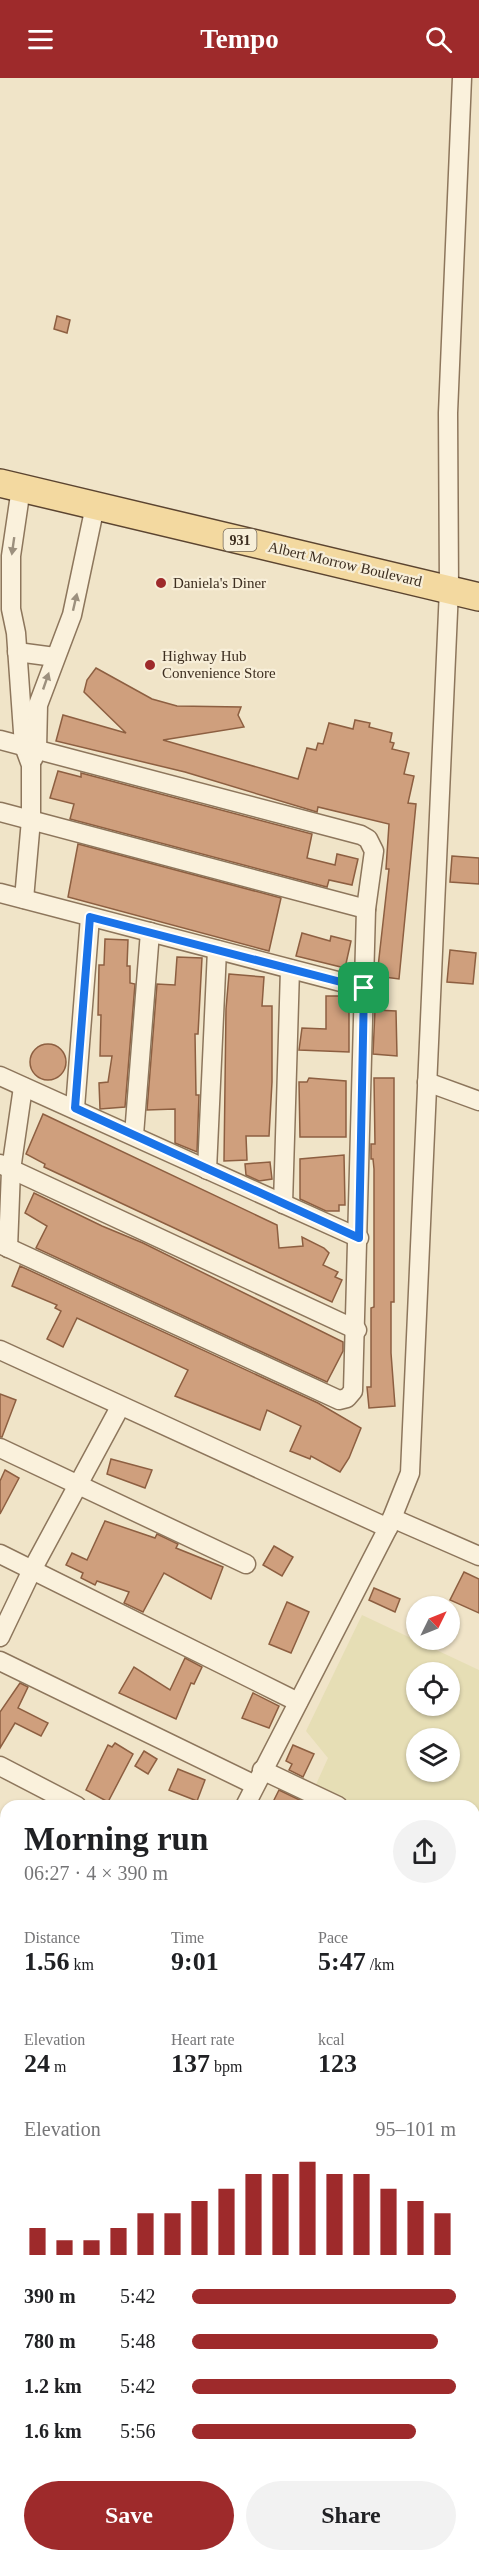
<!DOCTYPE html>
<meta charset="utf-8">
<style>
body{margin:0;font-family:"Times New Roman",serif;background:#f2f2f2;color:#202124;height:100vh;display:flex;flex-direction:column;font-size:22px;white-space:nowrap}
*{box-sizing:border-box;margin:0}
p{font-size:20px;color:#757577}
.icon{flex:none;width:33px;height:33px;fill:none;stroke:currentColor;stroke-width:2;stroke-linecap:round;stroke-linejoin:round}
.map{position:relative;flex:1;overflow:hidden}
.details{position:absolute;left:0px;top:1722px;width:480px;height:762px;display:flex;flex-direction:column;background:#fff;border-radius:18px 18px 0 0;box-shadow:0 2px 4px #0004}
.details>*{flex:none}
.needle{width:39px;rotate:47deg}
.tools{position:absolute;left:406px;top:1518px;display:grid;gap:12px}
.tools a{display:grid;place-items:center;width:54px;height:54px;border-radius:50%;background:#fff;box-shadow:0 2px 4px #0004;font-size:30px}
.pin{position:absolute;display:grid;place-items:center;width:51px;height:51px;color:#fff;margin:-26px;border-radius:12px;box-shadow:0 3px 9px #0006}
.round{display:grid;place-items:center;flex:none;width:63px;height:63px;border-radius:32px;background:#f2f2f2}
.summary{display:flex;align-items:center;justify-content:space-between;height:102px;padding:0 24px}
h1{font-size:33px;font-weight:700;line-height:45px}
.figures{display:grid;grid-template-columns:repeat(3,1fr);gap:9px;height:102px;padding:6px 24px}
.figures div{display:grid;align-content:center}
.figures b{font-size:26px;font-weight:700}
.figures small{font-size:16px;font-weight:400}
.figures p{font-size:16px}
.chart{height:168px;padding:12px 24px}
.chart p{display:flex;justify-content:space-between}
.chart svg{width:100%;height:108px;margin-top:6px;stroke:#9e2a2b;stroke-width:6}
.primary-button{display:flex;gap:12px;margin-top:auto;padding:12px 24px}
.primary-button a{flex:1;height:69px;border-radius:36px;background:#9e2a2b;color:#fff;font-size:24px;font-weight:700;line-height:69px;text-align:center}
.primary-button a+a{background:#f2f2f2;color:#202124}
ul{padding:0 24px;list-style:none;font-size:20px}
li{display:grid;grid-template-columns:96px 72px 1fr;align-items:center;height:45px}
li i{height:15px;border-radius:8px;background:#9e2a2b}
header{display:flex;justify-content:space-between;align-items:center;height:78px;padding:0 24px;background:#9e2a2b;color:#fff;font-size:27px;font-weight:700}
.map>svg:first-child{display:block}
.farmland{fill:#e6deb5;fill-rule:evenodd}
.building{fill:#cf9f7d;stroke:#8d5f41;stroke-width:1.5}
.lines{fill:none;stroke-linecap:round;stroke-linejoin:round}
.minor-casing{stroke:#8d765c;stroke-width:21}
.primary-casing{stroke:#5b4430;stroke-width:30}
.minor{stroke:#faf1dc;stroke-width:18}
.primary{stroke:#f3d9a0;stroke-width:27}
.oneway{fill:#9c907e}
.route-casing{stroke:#fff;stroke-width:12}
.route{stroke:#1a73e8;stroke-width:8}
.poi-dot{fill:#9e2a2b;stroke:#f7eed8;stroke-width:2}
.labels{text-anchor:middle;stroke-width:4.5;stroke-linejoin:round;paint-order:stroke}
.shield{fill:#f7eed8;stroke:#756857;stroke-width:1.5}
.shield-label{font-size:14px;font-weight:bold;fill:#3d2e20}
.street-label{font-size:15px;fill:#3d2e20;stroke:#f7eed8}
.poi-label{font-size:15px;fill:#3d2e20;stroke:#f7eed8;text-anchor:start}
</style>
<header><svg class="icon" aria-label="menu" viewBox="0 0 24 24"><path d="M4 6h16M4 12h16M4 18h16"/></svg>Tempo<svg class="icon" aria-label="search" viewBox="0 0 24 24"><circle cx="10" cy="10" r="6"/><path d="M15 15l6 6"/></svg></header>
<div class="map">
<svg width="479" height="2484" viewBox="0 0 479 2484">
<rect width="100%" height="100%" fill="#f0e4c8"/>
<g class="farmland">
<path d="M 362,1537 L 479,1592 L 479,1783 L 474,1781 L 474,1728 L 349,1728 L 313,1713 L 328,1680 L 306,1653 ZM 417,1594 L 450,1594 L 450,1628 L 417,1628 ZM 417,1660 L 450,1660 L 450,1694 L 417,1694 Z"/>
<path d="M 0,1936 L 6,1939 L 6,2071 L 0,2068 Z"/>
<path d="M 474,2027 L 479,2030 L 479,2484 L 208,2484 L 194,2478 L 474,2478 Z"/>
<path d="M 6,2446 L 6,2478 L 108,2478 L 122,2484 L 0,2484 L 0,2449 Z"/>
</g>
<g class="building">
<path d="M 57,238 L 70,242 L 67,255 L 54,251 Z"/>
<path d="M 96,590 L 152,621 L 177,628 L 241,629 L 238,637 L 244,649 L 163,662 L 298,701 L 307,670 L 316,672 L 318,665 L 323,666 L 329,645 L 353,651 L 355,642 L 370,645 L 369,649 L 392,655 L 390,664 L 394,665 L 392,671 L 409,675 L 404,696 L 414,698 L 408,725 L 416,726 L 399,901 L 377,898 L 389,791 L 386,791 L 389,746 L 318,729 L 317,734 L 185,694 L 56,663 L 63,637 L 126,655 L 84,614 L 87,602 Z"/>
<path d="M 58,693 L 81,699 L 81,695 L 312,756 L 307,780 L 335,787 L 337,776 L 358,781 L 352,807 L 329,802 L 327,809 L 70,741 L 74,726 L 50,720 Z"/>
<path d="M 78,766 L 281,820 L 269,873 L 68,819 Z"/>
<path d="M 452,778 L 479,780 L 479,806 L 450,804 Z"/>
<path d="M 302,855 L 330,863 L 331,858 L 351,863 L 345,890 L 296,878 Z"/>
<path d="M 105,861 L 128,862 L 127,888 L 130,888 L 130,905 L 135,906 L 125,1029 L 100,1031 L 99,1005 L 108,1004 L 112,978 L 100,978 L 101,937 L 98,937 L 99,887 L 104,887 Z"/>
<path d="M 450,872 L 476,875 L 473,906 L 447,904 Z"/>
<path d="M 177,879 L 202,880 L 198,956 L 195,956 L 196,1017 L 199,1017 L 197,1074 L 175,1065 L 175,1031 L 147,1032 L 157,906 L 175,907 Z"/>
<path d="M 229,896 L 264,899 L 262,928 L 272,928 L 272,1004 L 269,1058 L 246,1058 L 247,1082 L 224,1083 L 226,931 Z"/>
<path d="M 326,918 L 349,918 L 349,974 L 299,972 L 302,950 L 326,951 Z"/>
<path d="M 375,932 L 396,933 L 397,978 L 373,976 Z"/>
<circle cx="48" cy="984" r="18"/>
<path d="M 309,1000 L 346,1003 L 346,1059 L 300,1059 L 299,1004 L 307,1004 Z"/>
<path d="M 374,1000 L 394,1000 L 394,1224 L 391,1224 L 391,1275 L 395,1328 L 369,1330 L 367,1309 L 371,1309 L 371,1230 L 374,1229 L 374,1091 L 373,1081 L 371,1081 L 371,1066 L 375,1066 Z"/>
<path d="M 43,1036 L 277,1147 L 279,1170 L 303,1168 L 302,1159 L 324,1170 L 329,1175 L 323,1187 L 338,1194 L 335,1199 L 342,1202 L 332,1224 L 44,1089 L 45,1086 L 26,1076 Z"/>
<path d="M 344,1077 L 345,1127 L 339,1127 L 339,1133 L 326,1133 L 300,1121 L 300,1081 Z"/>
<path d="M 270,1084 L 272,1101 L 259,1103 L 246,1097 L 245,1086 Z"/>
<path d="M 34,1115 L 102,1148 L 143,1165 L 343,1264 L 343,1273 L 327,1304 L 36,1170 L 47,1148 L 25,1135 Z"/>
<path d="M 20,1188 L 318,1325 L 361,1350 L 349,1380 L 340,1394 L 311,1378 L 310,1381 L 290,1373 L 301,1348 L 267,1332 L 260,1352 L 175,1318 L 188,1292 L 77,1240 L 63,1269 L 47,1261 L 61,1233 L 55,1230 L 57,1227 L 12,1208 Z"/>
<path d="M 0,1316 L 16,1322 L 2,1359 L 0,1359 Z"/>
<path d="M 111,1381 L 152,1392 L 145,1410 L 107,1396 Z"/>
<path d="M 5,1392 L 19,1400 L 0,1436 L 0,1403 Z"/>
<path d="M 105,1443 L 155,1460 L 157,1456 L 178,1466 L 176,1470 L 223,1489 L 211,1521 L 164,1495 L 143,1534 L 124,1525 L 129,1514 L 97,1503 L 95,1507 L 81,1500 L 83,1495 L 66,1487 L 72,1475 L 87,1482 Z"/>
<path d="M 274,1468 L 293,1479 L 282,1498 L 263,1487 Z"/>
<path d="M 464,1494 L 479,1501 L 479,1535 L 450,1522 Z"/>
<path d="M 374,1510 L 400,1521 L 395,1534 L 369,1522 Z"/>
<path d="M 287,1524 L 309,1534 L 291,1575 L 269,1566 Z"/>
<path d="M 185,1580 L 202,1589 L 194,1606 L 191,1605 L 176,1641 L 119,1615 L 134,1589 L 170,1612 Z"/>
<path d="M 20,1605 L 28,1609 L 18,1630 L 48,1645 L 41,1658 L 15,1645 L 0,1670 L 0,1634 Z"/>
<path d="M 253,1615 L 279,1628 L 269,1650 L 242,1640 Z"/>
<path d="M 115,1665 L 133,1676 L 108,1724 L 86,1712 L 108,1667 L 112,1669 Z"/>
<path d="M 293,1667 L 314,1676 L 303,1699 L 289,1692 L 292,1686 L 286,1683 Z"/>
<path d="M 144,1673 L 157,1681 L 148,1696 L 135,1688 Z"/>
<path d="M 178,1691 L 205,1702 L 197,1723 L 169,1712 Z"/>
<path d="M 279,1712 L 312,1728 L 271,1728 Z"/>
</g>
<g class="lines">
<defs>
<g id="minor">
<path d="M 21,410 L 11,478 L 11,531 L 16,555 L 24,668 L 31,687 L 31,742 L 24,821"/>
<path d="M 17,574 L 55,579"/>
<path d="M 0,662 L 361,757 L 368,761 L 374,773 L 366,831 L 353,1313 L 347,1320 L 339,1322 L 0,1166"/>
<path d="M 33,681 L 37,671 L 38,627 L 72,537 L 95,428"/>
<path d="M 0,734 L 366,831"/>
<path d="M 0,815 L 364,910"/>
<path d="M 0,998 L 359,1160"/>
<path d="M 427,1004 L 479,1023"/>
<path d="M 75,1030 L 90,839"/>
<path d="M 134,1057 L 150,854"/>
<path d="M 0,1086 L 357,1252"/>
<path d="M 207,1092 L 217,872"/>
<path d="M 283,1126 L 290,891"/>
<path d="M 8,1170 L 11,1092 L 23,1009"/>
<path d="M 0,1272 L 388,1450"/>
<path d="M 0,1370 L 246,1486"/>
<path d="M 392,1440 L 479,1478"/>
<path d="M 0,1476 L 298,1624"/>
<path d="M 0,1559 L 32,1492 L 120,1329"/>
<path d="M 0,1583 L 255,1707"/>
<path d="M 0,1688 L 77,1728"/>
<path d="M 262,1692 L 338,1728"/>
<path d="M 245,1728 L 388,1450 L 410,1395 L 449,511 L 448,335 L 462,0"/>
<path d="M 474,1790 L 479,1792"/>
<path d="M 474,1929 L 479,1931"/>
<path d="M 0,1930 L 6,1933"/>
<path d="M 0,2127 L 6,2129"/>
<path d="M 0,2235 L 6,2222"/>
</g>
<path id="primary" d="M 0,405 L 479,519"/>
</defs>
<use href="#minor" class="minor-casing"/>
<use href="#primary" class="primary-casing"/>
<use href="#minor" class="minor"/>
<use href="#primary" class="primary"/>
</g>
<defs><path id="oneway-solid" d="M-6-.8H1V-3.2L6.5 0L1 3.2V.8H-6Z" transform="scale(1.5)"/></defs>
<g class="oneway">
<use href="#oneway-solid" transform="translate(13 468) rotate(98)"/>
<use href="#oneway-solid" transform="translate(75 524) rotate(-77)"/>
<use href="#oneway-solid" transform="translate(46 603) rotate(-71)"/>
</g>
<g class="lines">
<defs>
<path id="route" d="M 90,839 L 364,910 L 359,1160 L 75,1030 Z"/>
</defs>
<use href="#route" class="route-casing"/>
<use href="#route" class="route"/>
</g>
<g class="poi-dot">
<circle cx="161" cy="505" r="6"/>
<circle cx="150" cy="587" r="6"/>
</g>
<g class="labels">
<rect class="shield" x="223.5" y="451" width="33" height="22" rx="4.5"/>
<g class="shield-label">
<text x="240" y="467">931</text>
</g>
<g class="street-label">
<text transform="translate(345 486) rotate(13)" y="5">Albert Morrow Boulevard</text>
</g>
<g class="poi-label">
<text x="173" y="510">Daniela's Diner</text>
<text x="162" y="583">Highway Hub<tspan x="162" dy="17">Convenience Store</tspan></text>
</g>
</g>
</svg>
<div class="tools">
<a><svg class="needle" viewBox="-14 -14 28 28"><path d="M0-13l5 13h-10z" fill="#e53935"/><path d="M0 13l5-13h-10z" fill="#757577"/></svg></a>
<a><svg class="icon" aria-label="locate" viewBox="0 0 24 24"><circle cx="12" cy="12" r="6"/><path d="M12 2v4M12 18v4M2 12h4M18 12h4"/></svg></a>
<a><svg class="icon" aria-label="layers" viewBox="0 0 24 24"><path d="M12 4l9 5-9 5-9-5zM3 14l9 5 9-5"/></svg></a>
</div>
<div class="pin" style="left:364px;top:910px;background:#1e9e55"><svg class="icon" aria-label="arrive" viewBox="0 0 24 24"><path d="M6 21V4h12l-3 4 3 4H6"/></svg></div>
<section class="details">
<div class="summary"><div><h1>Morning run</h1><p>06:27 · 4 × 390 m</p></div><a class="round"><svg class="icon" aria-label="share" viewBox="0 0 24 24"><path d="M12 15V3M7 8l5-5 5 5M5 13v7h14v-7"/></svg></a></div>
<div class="figures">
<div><p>Distance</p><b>1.56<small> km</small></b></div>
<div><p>Time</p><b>9:01</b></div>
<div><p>Pace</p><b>5:47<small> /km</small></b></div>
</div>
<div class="figures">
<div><p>Elevation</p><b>24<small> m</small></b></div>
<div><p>Heart rate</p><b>137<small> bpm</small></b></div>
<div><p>kcal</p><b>123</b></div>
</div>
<div class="chart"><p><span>Elevation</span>95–101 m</p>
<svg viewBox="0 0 160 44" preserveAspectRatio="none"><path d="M5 44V33M15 44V38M25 44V38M35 44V33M45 44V27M55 44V27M65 44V22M75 44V17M85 44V11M95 44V11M105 44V6M115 44V11M125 44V11M135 44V17M145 44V22M155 44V27"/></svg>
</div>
<ul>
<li><b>390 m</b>5:42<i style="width:100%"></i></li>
<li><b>780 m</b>5:48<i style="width:93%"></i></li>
<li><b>1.2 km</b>5:42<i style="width:100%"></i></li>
<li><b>1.6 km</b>5:56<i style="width:85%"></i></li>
</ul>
<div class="primary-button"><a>Save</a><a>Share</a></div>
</section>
</div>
